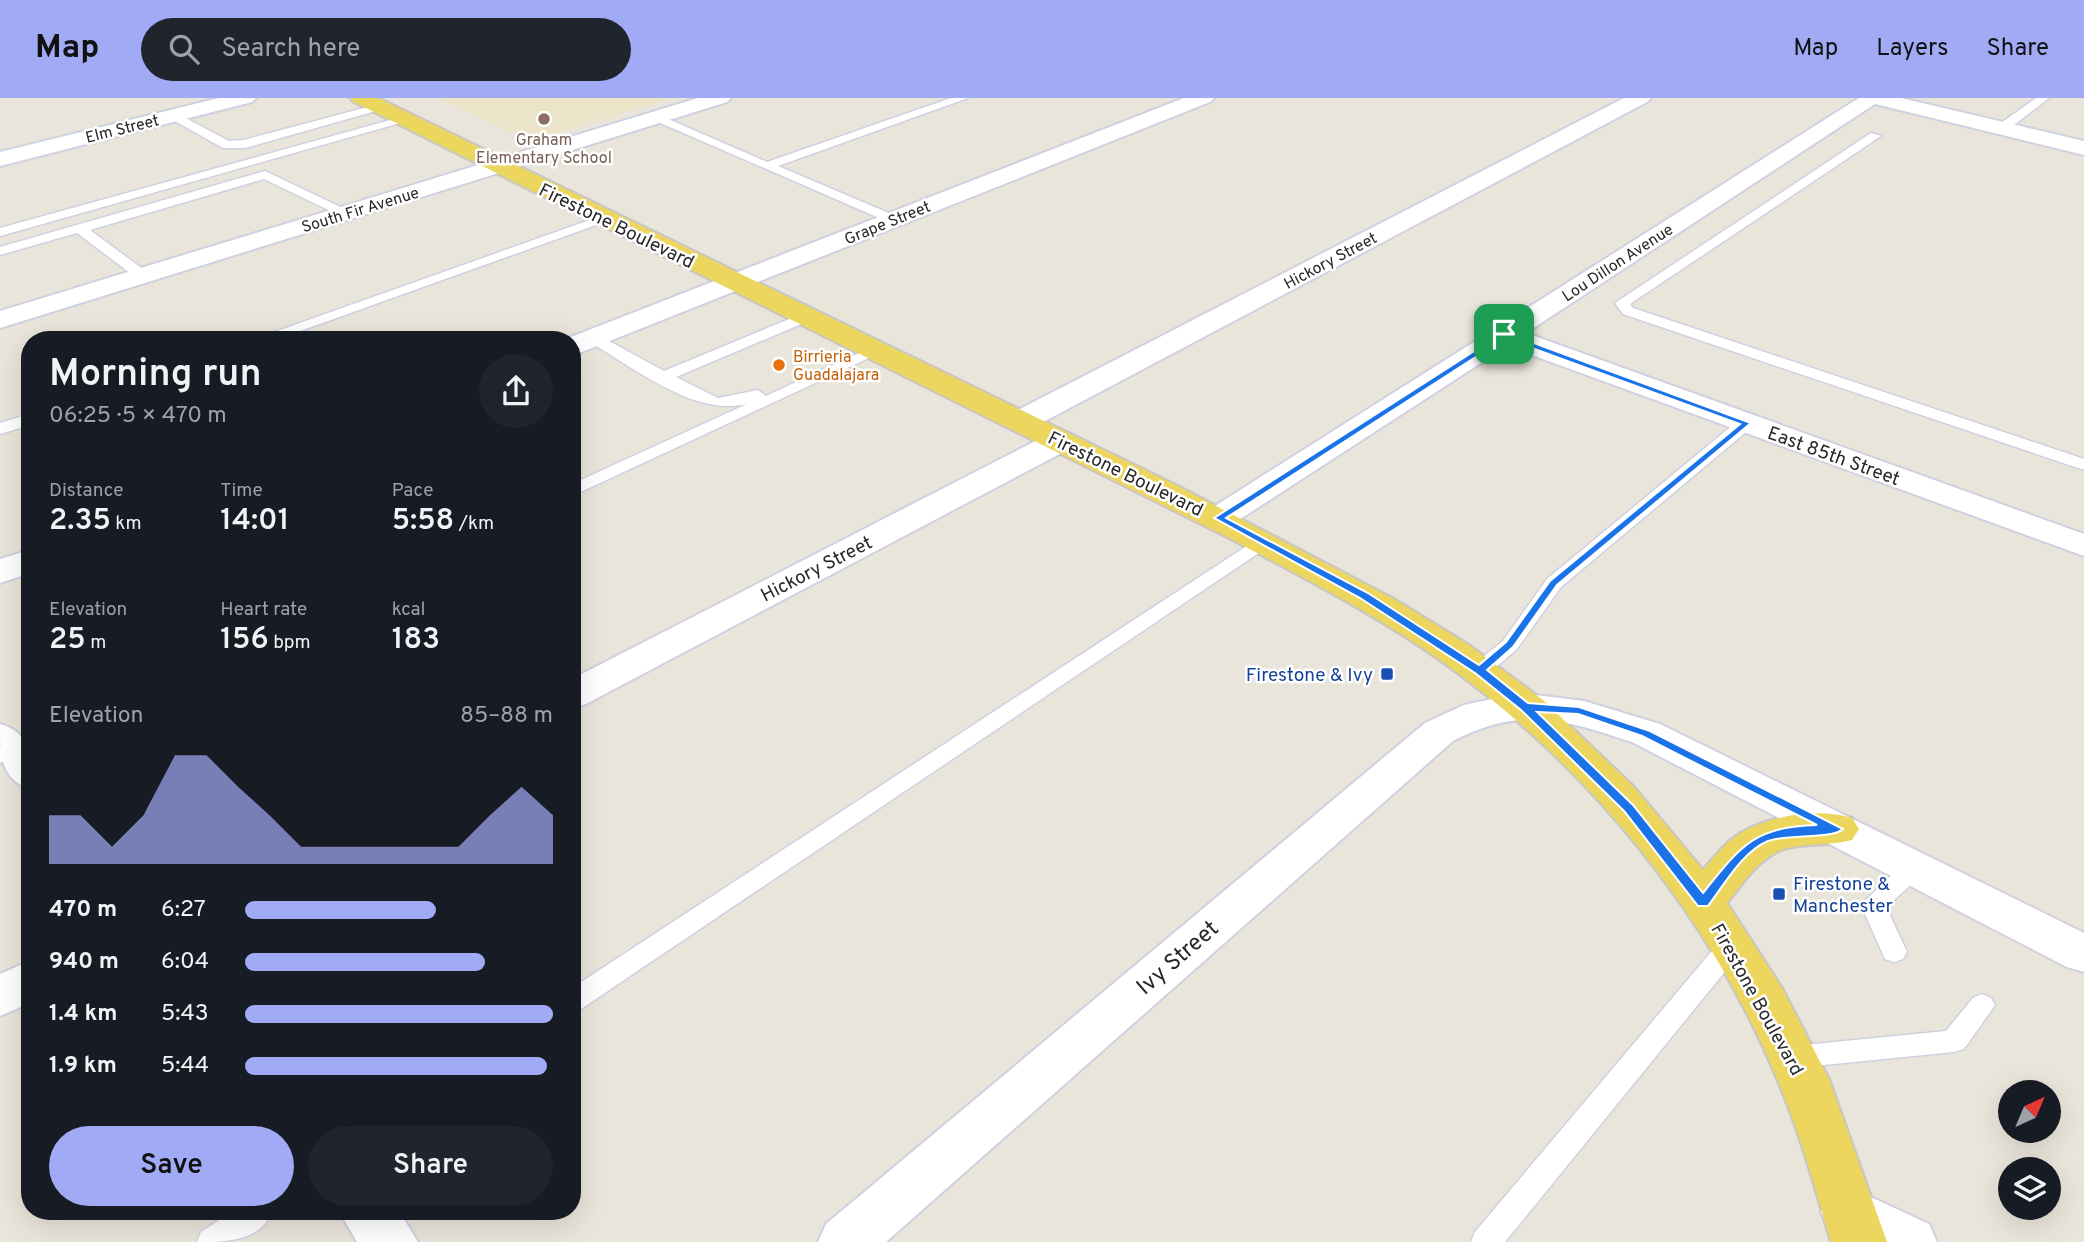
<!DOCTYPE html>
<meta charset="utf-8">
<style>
body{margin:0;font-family:Overpass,sans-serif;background:#20242c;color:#f1f3f6;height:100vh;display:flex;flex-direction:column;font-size:26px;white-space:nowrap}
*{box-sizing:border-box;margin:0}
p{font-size:23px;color:#9ea1a6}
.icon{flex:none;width:38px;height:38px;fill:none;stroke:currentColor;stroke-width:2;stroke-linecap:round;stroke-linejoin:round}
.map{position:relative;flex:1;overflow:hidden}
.side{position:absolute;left:21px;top:233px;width:560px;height:889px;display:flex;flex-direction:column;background:#171b24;border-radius:28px;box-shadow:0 7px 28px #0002}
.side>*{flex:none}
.needle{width:46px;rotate:44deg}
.fabs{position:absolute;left:1998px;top:982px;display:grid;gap:14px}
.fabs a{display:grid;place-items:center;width:63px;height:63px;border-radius:50%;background:#171b24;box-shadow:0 7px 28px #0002;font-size:35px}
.pin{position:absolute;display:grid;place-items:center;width:60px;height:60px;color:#fff;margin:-30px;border-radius:14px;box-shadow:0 4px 10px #0006}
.round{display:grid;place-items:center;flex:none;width:74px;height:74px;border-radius:37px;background:#20242c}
.headline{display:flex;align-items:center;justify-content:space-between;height:119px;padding:0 28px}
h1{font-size:38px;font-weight:600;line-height:52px}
.stats{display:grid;grid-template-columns:repeat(3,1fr);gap:10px;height:119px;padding:7px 28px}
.stats div{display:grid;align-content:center}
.stats b{font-size:30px;font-weight:600}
.stats small{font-size:19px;font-weight:400}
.stats p{font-size:19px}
.chart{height:196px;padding:14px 28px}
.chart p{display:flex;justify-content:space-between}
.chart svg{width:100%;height:126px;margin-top:7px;fill:#a0aaf5;opacity:.7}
.cta{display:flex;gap:14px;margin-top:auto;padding:14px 28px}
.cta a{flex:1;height:80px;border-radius:42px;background:#a0aaf5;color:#111;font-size:28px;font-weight:600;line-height:80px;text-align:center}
.cta a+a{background:#20242c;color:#f1f3f6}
ul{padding:0 28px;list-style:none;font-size:23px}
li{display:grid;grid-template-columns:112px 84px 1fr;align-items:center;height:52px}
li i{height:18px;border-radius:9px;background:#a0aaf5}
header{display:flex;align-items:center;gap:42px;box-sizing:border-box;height:98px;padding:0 35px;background:#a0aaf5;color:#111}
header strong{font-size:33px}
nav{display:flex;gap:38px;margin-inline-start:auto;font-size:24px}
.search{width:490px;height:63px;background:#20242c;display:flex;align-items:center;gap:18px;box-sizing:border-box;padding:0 24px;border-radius:38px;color:#9ea1a6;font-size:26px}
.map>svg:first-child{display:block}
.education{fill:#ece4c9}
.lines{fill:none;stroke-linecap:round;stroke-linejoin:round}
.lane-casing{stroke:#cfd1e1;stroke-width:3}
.street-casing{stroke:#cfd1e1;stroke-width:4}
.secondary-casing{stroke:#cfd1e1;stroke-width:4}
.primary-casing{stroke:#c7c7c7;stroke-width:4}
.lane{fill:#fff;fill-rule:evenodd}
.street{fill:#fff;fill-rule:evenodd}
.secondary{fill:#fff;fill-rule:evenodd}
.primary{fill:#ecd65d;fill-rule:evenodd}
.route{fill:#1a73e8;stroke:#fff;stroke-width:2;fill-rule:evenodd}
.education-dot{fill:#8d6e63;stroke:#fff;stroke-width:2.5}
.food-dot{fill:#e8710a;stroke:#fff;stroke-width:2.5}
.transit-dot{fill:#1a4fb4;stroke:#fff;stroke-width:2.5}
.labels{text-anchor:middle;stroke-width:5;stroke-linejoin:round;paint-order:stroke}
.far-street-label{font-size:16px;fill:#282828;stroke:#fff}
.far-education-label{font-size:16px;fill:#785e54;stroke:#fff}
.far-food-label{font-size:16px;fill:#c56008;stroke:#fff;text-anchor:start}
.street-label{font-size:19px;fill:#282828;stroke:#fff}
.transit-label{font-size:19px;fill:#164399;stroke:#fff;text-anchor:end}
.near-street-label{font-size:23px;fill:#282828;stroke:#fff}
</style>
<header>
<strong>Map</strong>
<div class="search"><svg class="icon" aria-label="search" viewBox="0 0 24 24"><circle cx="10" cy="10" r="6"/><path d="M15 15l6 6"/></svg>Search here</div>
<nav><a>Map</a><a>Layers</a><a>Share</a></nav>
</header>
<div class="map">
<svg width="2084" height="1144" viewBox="0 0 2084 1144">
<rect width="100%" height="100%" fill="#eae5da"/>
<path class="education" d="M 438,0 L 674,0 L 537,41 L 526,41 Z"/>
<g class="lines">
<defs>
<g id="lane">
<path d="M 951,0 L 968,0 L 778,68 L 898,119 L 900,122 L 893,126 L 649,20 L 659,17 L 767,64 Z"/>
<path d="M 2036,0 L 2049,0 L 2005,34 L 1997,34 L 1997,28 Z"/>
<path d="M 379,6 L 383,7 L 383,11 L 245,50 L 223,50 L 166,18 L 176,15 L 229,43 L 244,42 Z"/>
<path d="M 401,19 L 411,22 L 0,138 L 0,130 Z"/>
<path d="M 1871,35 L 1881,38 L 1630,206 L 1633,210 L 2084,361 L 2084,372 L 1623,216 L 1615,205 Z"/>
<path d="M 265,73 L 353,115 L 341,118 L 264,81 L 90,132 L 148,175 L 148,181 L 138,181 L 77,135 L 0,157 L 0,149 Z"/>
<path d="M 601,118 L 613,121 L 275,242 L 252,242 Z"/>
<path d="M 806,214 L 811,216 L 811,222 L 676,279 L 718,300 L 758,292 L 766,298 L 870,250 L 882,250 L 884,253 L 572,398 L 572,386 L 747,306 C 694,319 633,269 588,243 L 588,237 L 598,237 L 664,273 Z"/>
<path d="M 30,316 L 30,327 L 0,336 L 0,325 Z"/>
<path d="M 1746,320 L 1752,321 L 1754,325 L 1752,329 L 1561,489 L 1517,551 L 1487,577 L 1473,577 L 1470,572 L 1473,567 L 1503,543 L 1547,481 L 1740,321 Z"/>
<path d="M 1262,438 L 1271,444 L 1269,448 L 581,911 L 572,914 L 572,890 Z"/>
<path d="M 30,636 L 30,652 L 0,665 L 0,648 Z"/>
<path d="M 1914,761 L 1923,764 L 1926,770 L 1923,776 L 1886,809 L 1907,854 L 1903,861 L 1894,864 L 1885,861 L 1861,807 L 1905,764 Z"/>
<path d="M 1731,838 L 1740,841 L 1744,848 L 1740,855 L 1505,1144 L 1471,1144 L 1475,1134 L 1722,841 Z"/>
<path d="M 1982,896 L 1991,900 L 1995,907 L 1964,951 L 1954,954 L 1794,970 L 1784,967 L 1780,959 L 1784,951 L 1794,948 L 1946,933 L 1973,900 Z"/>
<path d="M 233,1113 L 273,1113 C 259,1144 226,1144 197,1144 L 201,1134 Z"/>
</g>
<g id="street">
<path d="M 219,0 L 256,0 L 252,4 L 0,68 L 0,54 Z"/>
<path d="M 1184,0 L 1214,0 L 1210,4 L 582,254 L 572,257 L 572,242 L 563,242 Z"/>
<path d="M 1624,0 L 1651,0 L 1647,4 L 1032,330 L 1021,332 L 1010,330 L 1006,323 L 1010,316 Z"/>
<path d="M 1859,0 L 1884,0 L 1526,235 L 2084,436 L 2084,458 L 1507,248 L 1231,427 L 1219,430 L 1207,427 L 1202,420 L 1207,413 Z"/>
<path d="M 1060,334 L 1071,336 L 1076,343 L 1071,350 L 586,606 L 572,610 L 572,581 L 1049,336 Z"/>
<path d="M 30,452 L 30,475 L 0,485 L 0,461 Z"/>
<path d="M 1520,595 L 1584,603 L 1660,626 L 2084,835 L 2084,874 L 2067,869 L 1632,644 C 1563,621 1521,608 1453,643 L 886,1144 L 818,1144 L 826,1126 L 1425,625 L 1464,607 Z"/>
<path d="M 0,626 C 33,635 30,662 30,691 C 0,681 0,656 0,626 Z"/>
<path d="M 30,863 L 30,905 L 0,918 L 0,876 Z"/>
<path d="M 1849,1089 L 1929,1126 L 1937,1144 L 1854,1144 L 1830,1131 L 1821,1114 L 1830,1097 Z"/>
<path d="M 339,1113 L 399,1113 L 418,1144 L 357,1144 Z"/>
</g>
<g id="secondary">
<path d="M 698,0 L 731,0 L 727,4 L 0,230 L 0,213 Z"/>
<path d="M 1863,0 L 1901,0 L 2084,43 L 2084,57 L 1867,4 Z"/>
</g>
<path id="primary" d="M 350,0 L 378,0 L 1178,388 L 1394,501 L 1469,547 L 1543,602 L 1634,689 L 1703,772 C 1715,758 1727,742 1744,733 C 1774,717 1819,710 1852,720 L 1859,731 L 1852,742 C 1831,748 1809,745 1787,750 C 1761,757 1743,785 1727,805 L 1782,890 L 1829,981 L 1887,1144 L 1831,1144 C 1815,1090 1800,1035 1778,983 C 1710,818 1589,669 1444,565 C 1377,517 1302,479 1229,440 L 354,4 Z"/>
</defs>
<use href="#lane" class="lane-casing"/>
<use href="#street" class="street-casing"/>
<use href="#secondary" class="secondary-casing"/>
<use href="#primary" class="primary-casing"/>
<use href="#lane" class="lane"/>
<use href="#street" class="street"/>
<use href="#secondary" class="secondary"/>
<use href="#primary" class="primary"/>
</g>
<path class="route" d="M 1504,234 L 1751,325 L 1557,487 L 1513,549 L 1487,572 L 1528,605 L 1579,609 L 1650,633 L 1843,731 C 1834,741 1786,736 1768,743 C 1742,754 1724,787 1708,808 L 1698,808 L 1624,713 L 1521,612 L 1475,575 L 1360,500 L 1214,420 ZM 1505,240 L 1740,326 L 1550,483 L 1506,544 L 1479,567 L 1368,495 L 1226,420 ZM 1537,614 L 1578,616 L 1642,638 L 1817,727 C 1754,728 1740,749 1703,795 L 1633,707 Z"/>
<circle class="education-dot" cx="544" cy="21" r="7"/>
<circle class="food-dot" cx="779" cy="267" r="7"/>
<g class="transit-dot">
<rect x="1380" y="569" width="14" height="14" rx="3.5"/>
<rect x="1772" y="789" width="14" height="14" rx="3.5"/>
</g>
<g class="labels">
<g class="far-street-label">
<text transform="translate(122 30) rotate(-14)" y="6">Elm Street</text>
<text transform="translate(360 111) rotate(-17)" y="6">South Fir Avenue</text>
<text transform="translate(887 124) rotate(-22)" y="6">Grape Street</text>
<text transform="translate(1330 162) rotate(-28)" y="6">Hickory Street</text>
<text transform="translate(1617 164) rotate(-33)" y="6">Lou Dillon Avenue</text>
</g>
<g class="far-education-label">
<text x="544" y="47">Graham<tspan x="544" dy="18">Elementary School</tspan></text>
</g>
<g class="far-food-label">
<text x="793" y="264">Birrieria<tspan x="793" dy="18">Guadalajara</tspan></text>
</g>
<g class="street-label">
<text transform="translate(617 127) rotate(26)" y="7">Firestone Boulevard</text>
<text transform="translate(1834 357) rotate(20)" y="7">East 85th Street</text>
<text transform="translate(1126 375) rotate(26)" y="7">Firestone Boulevard</text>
<text transform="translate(816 470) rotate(-27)" y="7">Hickory Street</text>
<text transform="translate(1758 901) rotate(61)" y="7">Firestone Boulevard</text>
</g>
<g class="transit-label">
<text x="1373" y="583">Firestone &amp; Ivy</text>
<text x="1793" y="792" text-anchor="start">Firestone &amp;<tspan x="1793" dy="22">Manchester</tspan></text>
</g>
<g class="near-street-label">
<text transform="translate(1177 859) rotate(-41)" y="8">Ivy Street</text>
</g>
</g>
</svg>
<div class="fabs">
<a><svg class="needle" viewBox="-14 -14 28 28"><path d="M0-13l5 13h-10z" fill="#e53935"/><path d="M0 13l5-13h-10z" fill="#9ea1a6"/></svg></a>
<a><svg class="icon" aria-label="layers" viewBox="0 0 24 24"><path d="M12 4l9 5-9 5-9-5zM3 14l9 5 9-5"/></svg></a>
</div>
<div class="pin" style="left:1504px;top:236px;background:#1e9e55"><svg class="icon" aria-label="arrive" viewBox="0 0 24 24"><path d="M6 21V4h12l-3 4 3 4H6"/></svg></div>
<section class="side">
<div class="headline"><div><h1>Morning run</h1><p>06:25 · 5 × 470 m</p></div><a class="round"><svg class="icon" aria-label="share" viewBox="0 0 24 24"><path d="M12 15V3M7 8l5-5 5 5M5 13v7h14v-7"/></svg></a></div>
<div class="stats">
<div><p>Distance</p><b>2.35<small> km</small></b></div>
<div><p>Time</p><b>14:01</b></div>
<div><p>Pace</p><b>5:58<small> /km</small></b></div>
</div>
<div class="stats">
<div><p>Elevation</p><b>25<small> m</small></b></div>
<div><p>Heart rate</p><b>156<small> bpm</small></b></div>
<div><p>kcal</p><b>183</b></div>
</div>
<div class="chart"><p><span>Elevation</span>85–88 m</p>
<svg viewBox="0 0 160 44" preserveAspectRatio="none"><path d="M0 44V27L10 27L20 38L30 27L40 6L50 6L60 17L70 27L80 38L90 38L100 38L110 38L120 38L130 38L140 27L150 17L160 27V44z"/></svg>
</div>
<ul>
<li><b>470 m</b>6:27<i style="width:62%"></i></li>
<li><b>940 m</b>6:04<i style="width:78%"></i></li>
<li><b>1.4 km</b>5:43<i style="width:100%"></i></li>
<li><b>1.9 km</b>5:44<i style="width:98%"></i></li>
</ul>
<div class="cta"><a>Save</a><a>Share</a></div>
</section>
</div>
